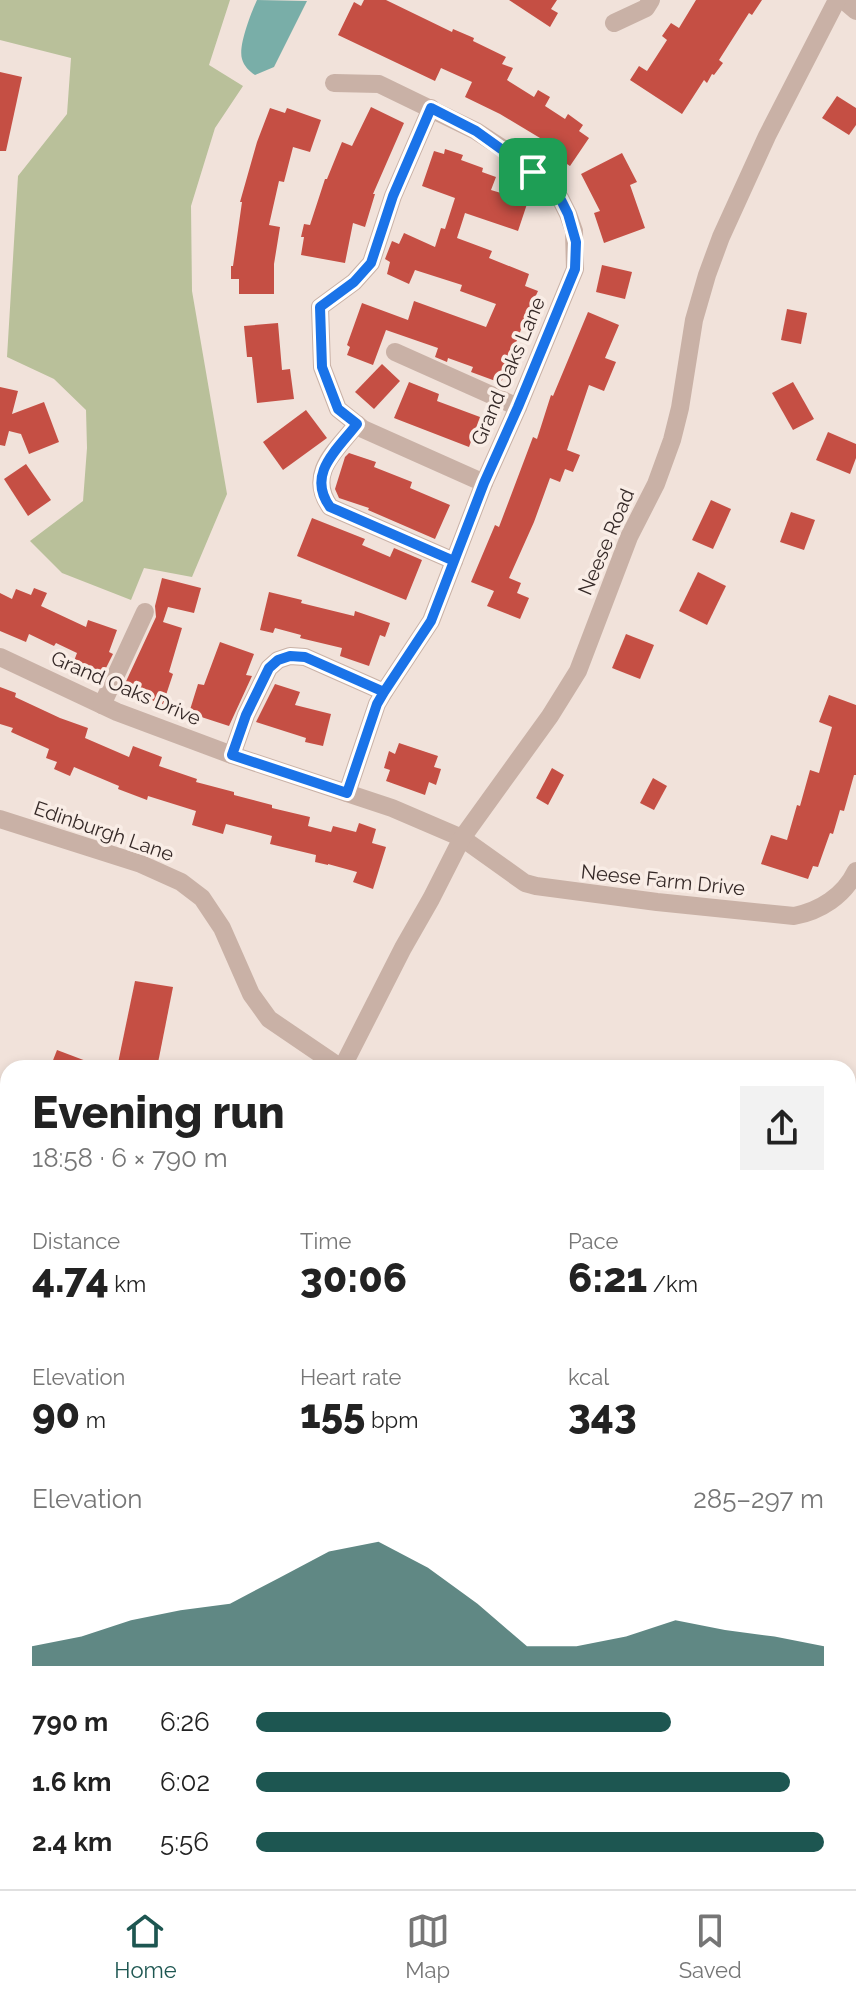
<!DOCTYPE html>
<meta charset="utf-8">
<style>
body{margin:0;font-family:Raleway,sans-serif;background:#f2f2f2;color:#222;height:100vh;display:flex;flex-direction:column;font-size:30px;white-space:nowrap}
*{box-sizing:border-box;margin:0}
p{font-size:26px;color:#767676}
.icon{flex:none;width:44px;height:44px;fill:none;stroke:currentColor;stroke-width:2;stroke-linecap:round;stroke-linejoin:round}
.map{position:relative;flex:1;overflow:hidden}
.details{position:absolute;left:0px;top:1060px;width:856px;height:830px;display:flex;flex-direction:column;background:#fff;border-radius:24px 24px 0 0;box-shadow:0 4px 12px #0003}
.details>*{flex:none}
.pin{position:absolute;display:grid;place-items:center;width:68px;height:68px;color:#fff;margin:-34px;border-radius:16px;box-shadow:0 4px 12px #0006}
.round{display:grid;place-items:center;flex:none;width:84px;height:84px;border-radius:0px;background:#f2f2f2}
.head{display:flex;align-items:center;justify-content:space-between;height:136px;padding:0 32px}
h1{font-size:44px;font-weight:800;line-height:60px}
.stats{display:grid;grid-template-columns:repeat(3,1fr);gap:12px;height:136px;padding:8px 32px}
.stats div{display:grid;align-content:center}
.stats b{font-size:40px;font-weight:800}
.stats small{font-size:22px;font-weight:400}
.stats p{font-size:22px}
.chart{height:224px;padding:16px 32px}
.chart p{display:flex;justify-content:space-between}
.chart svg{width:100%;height:144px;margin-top:8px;fill:#1d5651;opacity:.7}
ul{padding:0 32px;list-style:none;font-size:26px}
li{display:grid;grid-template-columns:128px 96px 1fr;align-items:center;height:60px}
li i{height:20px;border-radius:10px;background:#1d5651}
.menu{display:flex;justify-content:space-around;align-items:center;height:112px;border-top:2px solid #e0e0e0;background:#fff;font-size:22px;color:#767676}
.menu a{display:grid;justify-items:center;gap:4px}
.menu .selected{color:#1d5651}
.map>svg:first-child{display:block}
.green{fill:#b9c09a}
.water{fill:#79aea8}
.building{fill:#c54f44}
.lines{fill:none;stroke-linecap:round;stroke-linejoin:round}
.minor{stroke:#c9b1a6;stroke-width:18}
.route-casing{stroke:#fff;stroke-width:16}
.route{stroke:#1a73e8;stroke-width:10}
.labels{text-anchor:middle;stroke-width:7;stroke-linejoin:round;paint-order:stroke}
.street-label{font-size:20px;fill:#352927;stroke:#f9ede6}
</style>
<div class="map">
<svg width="856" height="1889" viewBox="0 0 856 1889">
<rect width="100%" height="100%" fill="#f1e2da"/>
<path class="green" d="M 0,0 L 230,0 L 209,65 L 243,86 L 215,128 L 191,206 L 192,291 L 227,494 L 192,577 L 144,568 L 131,600 L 62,573 L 30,541 L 83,501 L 87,448 L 86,410 L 54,379 L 7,357 L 18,176 L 67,114 L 71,58 L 0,40 Z"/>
<g class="water">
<path d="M 257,0 L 307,1 L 274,67 L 255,75 C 249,71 244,66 242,59 C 238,46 251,13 257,0 Z"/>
<path d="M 856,1573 L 856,1622 L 848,1614 L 848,1584 Z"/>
</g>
<g class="building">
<path d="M 364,0 L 386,0 L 452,32 L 453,29 L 474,38 L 473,41 L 506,57 L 502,64 L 513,68 L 507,80 L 534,97 L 538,90 L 550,97 L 545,106 L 565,119 L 568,114 L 583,125 L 579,131 L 589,138 L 570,166 L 541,147 L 545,141 L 500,114 L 465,97 L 472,82 L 441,68 L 435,81 L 338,35 L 354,2 L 361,6 Z"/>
<path d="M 509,0 L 557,0 L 551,9 L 558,13 L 550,27 Z"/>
<path d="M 696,0 L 762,0 L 752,15 L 749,13 L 719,60 L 723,63 L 714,75 L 712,74 L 707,83 L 704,80 L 682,114 L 630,80 L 639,66 L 647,71 L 667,40 L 662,36 L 671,23 L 679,28 Z"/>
<path d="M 0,72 L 22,77 L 6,151 L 0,151 Z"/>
<path d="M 837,96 L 856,108 L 856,125 L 849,135 L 822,118 Z"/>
<path d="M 371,107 L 404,123 L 373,194 L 375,194 L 365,227 L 353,223 L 345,263 L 301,255 L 304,237 L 301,237 L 304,224 L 310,225 L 325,179 L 327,179 L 342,142 L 352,146 Z"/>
<path d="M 270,108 L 285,113 L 287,108 L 321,120 L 310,152 L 293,147 L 284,182 L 279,181 L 269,225 L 280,227 L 274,264 L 274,294 L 239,294 L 239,279 L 231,279 L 231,266 L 233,266 L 242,202 L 240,202 L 257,142 Z"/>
<path d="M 445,149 L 463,155 L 461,160 L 483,168 L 482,172 L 496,177 L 491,190 L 528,201 L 518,231 L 465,213 L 457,238 L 492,251 L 489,258 L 529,274 L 525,286 L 538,291 L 525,319 L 501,383 L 471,372 L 473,367 L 448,358 L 447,362 L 435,357 L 438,348 L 386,330 L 373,365 L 347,355 L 350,347 L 347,345 L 362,303 L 408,320 L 414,301 L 486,327 L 496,304 L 460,291 L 462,285 L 415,270 L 409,284 L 387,274 L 390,262 L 385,259 L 392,241 L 399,244 L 404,233 L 435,247 L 441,228 L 445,229 L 455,198 L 422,186 L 434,151 L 444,154 Z"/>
<path d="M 622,153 L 637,182 L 630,185 L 645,228 L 604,243 L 594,213 L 600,211 L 581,174 Z"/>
<path d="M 602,265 L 632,272 L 625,299 L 596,292 Z"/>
<path d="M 787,309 L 807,313 L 801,344 L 781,340 Z"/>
<path d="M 588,312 L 619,325 L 605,358 L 616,362 L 604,391 L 589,385 L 567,450 L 580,455 L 573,472 L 565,469 L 560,482 L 550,478 L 534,522 L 509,578 L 521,583 L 517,593 L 529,598 L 520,619 L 487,606 L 494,591 L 471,582 L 495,525 L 499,527 L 533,437 L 537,439 L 551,395 L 553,396 Z"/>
<path d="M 278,323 L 282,370 L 290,369 L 294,399 L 257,403 L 252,357 L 247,357 L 244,326 Z"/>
<path d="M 382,364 L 400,381 L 374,409 L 355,392 Z"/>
<path d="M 409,382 L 439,394 L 437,401 L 480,417 L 469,447 L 394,418 Z"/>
<path d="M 793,382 L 814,419 L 793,430 L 772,393 Z"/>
<path d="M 0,387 L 18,391 L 12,414 L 44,402 L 59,442 L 29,454 L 21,434 L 9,431 L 5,446 L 0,445 Z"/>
<path d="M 306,410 L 327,438 L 283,470 L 263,442 Z"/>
<path d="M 828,432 L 856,444 L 856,458 L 850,474 L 816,460 Z"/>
<path d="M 349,453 L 376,462 L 374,467 L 412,482 L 410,488 L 450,505 L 435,539 L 368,510 L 369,508 L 339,498 L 335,489 L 345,457 Z"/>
<path d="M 26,464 L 51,500 L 28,516 L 4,479 Z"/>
<path d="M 711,500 L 731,509 L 713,549 L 692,540 Z"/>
<path d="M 791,512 L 815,520 L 804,550 L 780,542 Z"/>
<path d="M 312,518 L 365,539 L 362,545 L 390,557 L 394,548 L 422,560 L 406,600 L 297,556 Z"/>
<path d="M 698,572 L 726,586 L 707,625 L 679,611 Z"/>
<path d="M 162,578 L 201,588 L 194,613 L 168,607 L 163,622 L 182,628 L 169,672 L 173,674 L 163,704 L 122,690 L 156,617 L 155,606 Z"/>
<path d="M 34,588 L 47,593 L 41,606 L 86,627 L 88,620 L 117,630 L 109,652 L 113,654 L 104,672 L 74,661 L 77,653 L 56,643 L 54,646 L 29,634 L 26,642 L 0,631 L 0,593 L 12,599 L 16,589 L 31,595 Z"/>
<path d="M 269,592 L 302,600 L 301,603 L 354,616 L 355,611 L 390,623 L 385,637 L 380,635 L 369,666 L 340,656 L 342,648 L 300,638 L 301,635 L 275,628 L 273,633 L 260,630 Z"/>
<path d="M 626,634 L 654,645 L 640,679 L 612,668 Z"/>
<path d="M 220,642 L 254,654 L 246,675 L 252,676 L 229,726 L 189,713 L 198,684 L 204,685 Z"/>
<path d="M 275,684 L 300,692 L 295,705 L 331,714 L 323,746 L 305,742 L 306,738 L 256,722 Z"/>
<path d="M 0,687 L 16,693 L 15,697 L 60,718 L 88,728 L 85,738 L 129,757 L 133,746 L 162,757 L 159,766 L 197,779 L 196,782 L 234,792 L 234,795 L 272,805 L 272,808 L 310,817 L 308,826 L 331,832 L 333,826 L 356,832 L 359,823 L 376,829 L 372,843 L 386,847 L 373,889 L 353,882 L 357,872 L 328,864 L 328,865 L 315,862 L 316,855 L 270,844 L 272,836 L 226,824 L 223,834 L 192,825 L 196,811 L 148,796 L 147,800 L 118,789 L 119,786 L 74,767 L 70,776 L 54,769 L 57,762 L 46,758 L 49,749 L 11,732 L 13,728 L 0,724 Z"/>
<path d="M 829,695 L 856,705 L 856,775 L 854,775 L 844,811 L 840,810 L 833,834 L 830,833 L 818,867 L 813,866 L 808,879 L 761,864 L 771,835 L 787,840 L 797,805 L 800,806 L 810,770 L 819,773 L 832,727 L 819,722 Z"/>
<path d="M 399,743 L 438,756 L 434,767 L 441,769 L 436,785 L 429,782 L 425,795 L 386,781 L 390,770 L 384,768 L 389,751 L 395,754 Z"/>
<path d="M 552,768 L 564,775 L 548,805 L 536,798 Z"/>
<path d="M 653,778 L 667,786 L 654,810 L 640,803 Z"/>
<path d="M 135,981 L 173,987 L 157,1068 L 117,1068 Z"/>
<path d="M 57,1050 L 102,1067 L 102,1068 L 50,1068 Z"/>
</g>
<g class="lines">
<g class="minor">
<path d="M 843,0 L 856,11"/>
<path d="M 614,23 L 646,8 L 651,0"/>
<path d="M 334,83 L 379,84 L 476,131 L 508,152 L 548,184 L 560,198 L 568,214 L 574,231 L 575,269 L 518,407 L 484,483 L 431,621 L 384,692 L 377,704 L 347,793"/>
<path d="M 431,108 L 393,196 L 371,263 L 354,282 L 320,307 L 322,367 L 338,409 L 363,429 L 484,483"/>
<path d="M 395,352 L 518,407"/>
<path d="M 357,424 C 337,450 306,473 330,507 L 454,561"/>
<path d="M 0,657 L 117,712 L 232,755 L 392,808 L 462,838 L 525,883 L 536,886 L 657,902 L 794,916 C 820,911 844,896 856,871"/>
<path d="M 102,705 L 145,612"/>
<path d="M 232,755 L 246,715 L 269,668 L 278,660 L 290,656 L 305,657 L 384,692"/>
<path d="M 0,819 L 141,864 L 181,882 L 202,898 L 222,928 L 251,994 L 269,1019 L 341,1068"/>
<path d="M 342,1068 L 403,948 L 431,899 L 462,838 L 550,716 L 578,671 L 629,537 L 656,484 L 672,440 L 680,408 L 694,320 L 707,275 L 721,237 L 767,136 L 837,0"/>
<path d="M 0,1553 L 8,1555"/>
<path d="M 0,1645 L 8,1647"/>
<path d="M 0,1841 L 8,1843"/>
<path d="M 142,1882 L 142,1889"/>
</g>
</g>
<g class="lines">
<defs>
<path id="route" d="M 533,172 L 548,184 L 560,198 L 568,214 L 576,242 L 575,269 L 518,407 L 484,483 L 431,621 L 384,692 L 305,657 L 290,656 L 278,660 L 269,668 L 246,715 L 232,755 L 347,793 L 377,704 L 384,692 L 431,621 L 454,561 L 330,507 C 306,474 337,450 357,424 L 338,409 L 322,367 L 320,307 L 354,282 L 371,263 L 393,196 L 431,108 L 476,131 L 533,172"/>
</defs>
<use href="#route" class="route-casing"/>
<use href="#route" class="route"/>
</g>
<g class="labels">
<g class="street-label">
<text transform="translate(508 371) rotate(-67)" y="7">Grand Oaks Lane</text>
<text transform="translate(606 542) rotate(-67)" y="7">Neese Road</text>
<text transform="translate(126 688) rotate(23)" y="7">Grand Oaks Drive</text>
<text transform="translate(104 831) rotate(19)" y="7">Edinburgh Lane</text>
<text transform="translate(663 880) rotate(6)" y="7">Neese Farm Drive</text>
</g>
</g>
</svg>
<div class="pin" style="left:533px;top:172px;background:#1e9e55"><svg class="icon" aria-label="arrive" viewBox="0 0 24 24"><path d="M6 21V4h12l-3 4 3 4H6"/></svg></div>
<section class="details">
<div class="head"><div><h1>Evening run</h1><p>18:58 · 6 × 790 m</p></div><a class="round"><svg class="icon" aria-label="share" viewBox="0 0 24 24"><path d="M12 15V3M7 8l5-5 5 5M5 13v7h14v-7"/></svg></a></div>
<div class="stats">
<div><p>Distance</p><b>4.74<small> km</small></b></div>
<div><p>Time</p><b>30:06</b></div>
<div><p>Pace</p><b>6:21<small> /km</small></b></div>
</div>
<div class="stats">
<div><p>Elevation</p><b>90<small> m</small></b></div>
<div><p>Heart rate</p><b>155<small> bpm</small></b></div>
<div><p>kcal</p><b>343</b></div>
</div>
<div class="chart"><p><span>Elevation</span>285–297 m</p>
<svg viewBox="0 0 160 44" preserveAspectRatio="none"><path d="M0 44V38L10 35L20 30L30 27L40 25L50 17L60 9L70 6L80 14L90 25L100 38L110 38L120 35L130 30L140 33L150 35L160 38V44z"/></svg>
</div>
<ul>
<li><b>790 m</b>6:26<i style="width:73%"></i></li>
<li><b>1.6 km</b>6:02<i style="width:94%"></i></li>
<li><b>2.4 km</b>5:56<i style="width:100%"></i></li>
</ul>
</section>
</div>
<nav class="menu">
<a class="selected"><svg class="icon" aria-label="home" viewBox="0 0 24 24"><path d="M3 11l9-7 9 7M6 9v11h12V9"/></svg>Home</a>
<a><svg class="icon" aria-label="map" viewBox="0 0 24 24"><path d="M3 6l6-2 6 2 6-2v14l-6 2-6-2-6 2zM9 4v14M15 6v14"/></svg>Map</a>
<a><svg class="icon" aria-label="saved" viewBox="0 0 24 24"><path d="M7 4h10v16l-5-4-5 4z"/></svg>Saved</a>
</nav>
